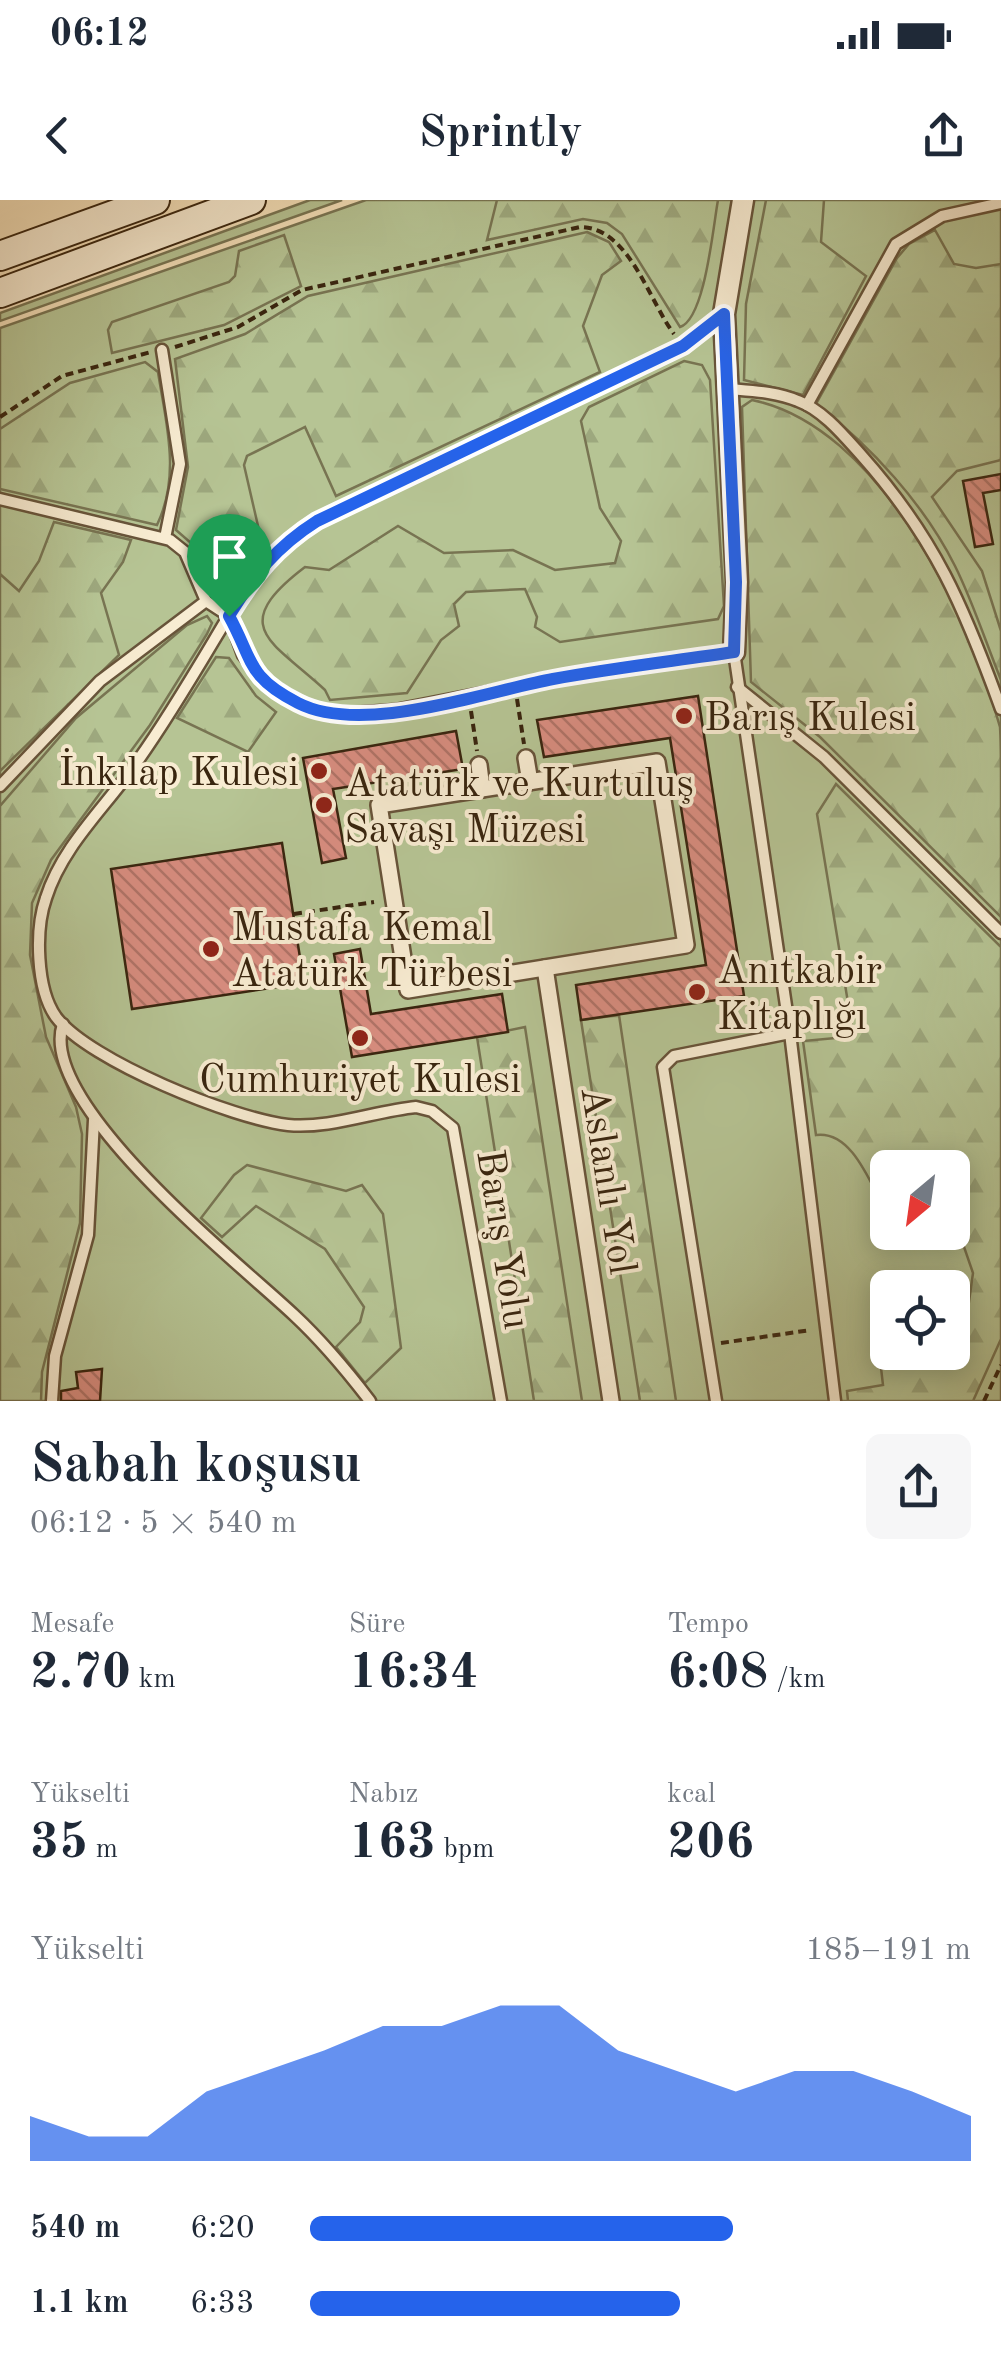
<!DOCTYPE html>
<html lang="tr">
<meta charset="utf-8">
<style>
body{margin:0;font-family:"Old Standard TT",serif;background:#f6f6f7;color:#1f2937;height:100vh;display:flex;flex-direction:column;font-size:38px;white-space:nowrap}
*{box-sizing:border-box;margin:0}
p{font-size:32px;color:#747a83}
.icon{flex:none;width:55px;height:55px;fill:none;stroke:currentColor;stroke-width:2;stroke-linecap:round;stroke-linejoin:round}
.map{position:relative;height:1201px;overflow:hidden}
.panel{display:flex;flex-direction:column;background:#fff;flex:1}
.panel>*{flex:none}
.needle{width:65px;rotate:209deg}
.fabs{position:absolute;left:870px;top:950px;display:grid;gap:20px}
.fabs a{display:grid;place-items:center;width:100px;height:100px;border-radius:15px;background:#fff;box-shadow:0 5px 25px #0003;font-size:50px}
.pin{position:absolute;display:grid;place-items:center;width:85px;height:85px;color:#fff;margin:-102px -42px;border-radius:50% 50% 50% 0;rotate:-45deg;box-shadow:0 0 10px #0007}
.pin .icon{rotate:45deg}
.round{display:grid;place-items:center;flex:none;width:105px;height:105px;border-radius:15px;background:#f6f6f7}
.summary{display:flex;align-items:center;justify-content:space-between;height:170px;padding:0 30px}
h1{font-size:55px;font-weight:600;line-height:75px}
.figures{display:grid;grid-template-columns:repeat(3,1fr);gap:15px;height:170px;padding:10px 30px}
.figures div{display:grid;align-content:center}
.figures b{font-size:50px;font-weight:600}
.figures small{font-size:28px;font-weight:400}
.figures p{font-size:28px}
.chart{height:280px;padding:20px 30px}
.chart p{display:flex;justify-content:space-between}
.chart svg{width:100%;height:180px;margin-top:10px;fill:#2563eb;opacity:.7}
ul{padding:0 30px;list-style:none;font-size:32px}
li{display:grid;grid-template-columns:160px 120px 1fr;align-items:center;height:75px}
li i{height:25px;border-radius:12px;background:#2563eb}
.status{display:flex;justify-content:space-between;align-items:center;height:70px;padding:0 50px;background:#fff;direction:ltr}
.status svg{height:28px;fill:currentColor}
header{display:flex;justify-content:space-between;align-items:center;height:130px;padding:0 30px;background:#fff;font-size:45px;font-weight:600}
.map>svg:first-child{display:block}
.green{fill:#b6c494;stroke:#787452;stroke-width:2.5;fill-rule:evenodd}
.forest{fill:url(#forest-firs);stroke:#787452;stroke-width:2.5}
.building{fill:url(#building-back-hatch);stroke:#39250f;stroke-width:2.5}
.lines{fill:none;stroke-linecap:round;stroke-linejoin:round}
.service-casing{stroke:#68543a;stroke-width:15}
.pedestrian-casing{stroke:#68543a;stroke-width:20}
.minor-casing{stroke:#68543a;stroke-width:25}
.secondary-casing{stroke:#39250f;stroke-width:32}
.path{stroke:#39250f;stroke-width:4;stroke-dasharray:8 5;stroke-linecap:butt}
.service{stroke:#f8ecd2;stroke-width:10}
.pedestrian{stroke:#f8ecd2;stroke-width:15}
.minor{stroke:#f8ecd2;stroke-width:20}
.secondary{stroke:#f8ecd2;stroke-width:28}
.route-casing{stroke:#fff;stroke-width:20}
.route{stroke:#2563eb;stroke-width:12}
.poi-dot{fill:#8f2418;stroke:#f8ecd2;stroke-width:4}
.labels{text-anchor:middle;stroke-width:8;stroke-linejoin:round;paint-order:stroke}
.poi-label{font-size:40px;fill:#39250f;stroke:#f8ecd2;text-anchor:start}
.street-label{font-size:40px;fill:#39250f;stroke:#f8ecd2}
</style>
<div class="status"><b>06:12</b><svg viewBox="0 0 49 12"><path d="M0 12V9h3v3zM5 12V6h3v6zM10 12V3h3v9zM15 12V0h3v12zM26 1h20v11H26zM47 4h2v5h-2z"/></svg></div>
<header><svg class="icon" aria-label="back" viewBox="0 0 24 24"><path d="M15 5l-7 7 7 7"/></svg>Sprintly<svg class="icon" aria-label="share" viewBox="0 0 24 24"><path d="M12 15V3M7 8l5-5 5 5M5 13v7h14v-7"/></svg></header>
<div class="map">
<svg width="1001" height="1201" viewBox="0 0 1001 1201">
<defs>
<pattern id="forest-firs" width="22" height="20" patternUnits="userSpaceOnUse" patternTransform="scale(2.5)"><rect width="22" height="20" fill="#b6c494"/><path d="M5 1l3.5 6h-7zM16 11l3.5 6h-7z" fill="#9da87e"/></pattern>
<pattern id="building-back-hatch" width="6" height="6" patternUnits="userSpaceOnUse" patternTransform="scale(2.5)"><rect width="6" height="6" fill="#d88d80"/><path d="M-1 5l2 2M0 0l6 6M5-1l2 2" fill="none" stroke="#b07367"/></pattern>
</defs>
<rect width="100%" height="100%" fill="#f5e1ba"/>
<filter id="stains"><feTurbulence type="fractalNoise" baseFrequency=".002" numOctaves="4"/><feColorMatrix values="0 0 0 0 .2 0 0 0 0 .09 0 0 0 0 .02 0 0 0 .5 -.17"/></filter>
<radialGradient id="worn" r=".72"><stop offset=".6" stop-color="#630" stop-opacity="0"/><stop offset="1" stop-color="#630" stop-opacity=".3"/></radialGradient>
<g class="green">
<path d="M 310,0 L 342,0 L 0,121 L 0,113 Z"/>
<path d="M 366,0 L 1001,0 L 1001,1201 L 0,1201 L 0,128 ZM 888,968 L 952,968 L 952,1032 L 888,1032 ZM 888,1088 L 952,1088 L 952,1152 L 888,1152 Z"/>
</g>
<g class="forest">
<path d="M 497,0 L 718,0 C 713,27 705,119 680,127 L 622,34 L 607,23 L 583,19 L 487,40 Z"/>
<path d="M 766,0 L 824,0 L 821,42 L 866,76 L 803,195 L 744,180 L 746,104 Z"/>
<path d="M 935,30 L 954,64 L 976,68 L 1001,64 L 1001,260 L 957,271 L 932,297 L 982,371 L 1001,431 L 1001,480 C 986,443 973,402 955,366 C 924,304 871,246 816,204 L 897,58 L 909,44 Z"/>
<path d="M 587,32 L 609,42 L 621,61 L 602,75 L 583,126 L 600,172 L 336,296 L 305,227 L 247,256 L 244,265 L 261,339 L 226,397 L 215,394 L 191,343 L 176,330 L 188,267 L 175,159 L 245,134 L 308,96 Z"/>
<path d="M 284,35 L 301,86 L 224,125 L 112,153 L 108,130 L 112,122 L 229,82 L 235,76 L 239,51 Z"/>
<path d="M 684,161 L 702,165 L 710,180 L 724,406 L 718,419 L 560,442 L 535,427 L 537,417 L 525,389 L 466,392 L 454,404 L 459,426 L 441,440 L 407,493 L 330,500 L 325,490 C 272,441 226,427 305,367 L 329,370 L 398,326 L 444,353 L 513,350 L 555,370 L 615,363 L 621,341 L 600,308 L 581,221 L 589,207 Z"/>
<path d="M 145,162 L 158,172 C 166,223 181,275 157,325 L 0,289 L 0,229 L 70,183 Z"/>
<path d="M 752,200 C 879,226 968,412 1000,527 C 1001,543 1001,563 1001,580 C 1001,626 1001,671 1001,717 L 820,537 L 751,482 L 742,207 Z"/>
<path d="M 54,322 L 131,340 L 123,362 L 101,393 L 119,455 L 0,571 L 0,374 L 19,391 L 39,361 Z"/>
<path d="M 207,416 L 212,423 L 207,434 L 150,525 L 51,660 L 32,703 L 30,755 L 46,837 L 76,907 L 82,934 L 80,1023 L 42,1172 L 41,1201 L 0,1201 L 0,606 L 76,518 L 187,425 Z"/>
<path d="M 216,457 L 229,458 L 256,496 L 276,512 L 248,552 L 177,518 Z"/>
<path d="M 836,584 L 1001,747 L 1001,1139 L 973,1201 L 848,1201 L 847,1191 L 883,1185 L 875,1116 L 887,1113 L 888,1152 L 952,1152 L 953,1125 L 966,1123 L 973,1073 L 953,1015 L 952,968 L 888,968 L 887,1013 C 871,986 853,930 816,935 L 803,841 L 846,837 L 852,827 L 817,614 Z"/>
<path d="M 619,815 L 676,1201 L 640,1201 L 581,820 Z"/>
<path d="M 525,827 L 582,1201 L 534,1201 L 477,837 Z"/>
<path d="M 247,965 L 346,991 L 362,985 L 383,1014 L 401,1148 L 365,1183 L 336,1147 L 360,1122 L 364,1107 L 325,1049 L 256,1006 L 222,1037 L 201,1018 L 234,975 Z"/>
</g>
<g class="building">
<path d="M 1001,274 L 1001,290 L 983,293 L 993,344 L 975,347 L 963,281 Z"/>
<path d="M 698,496 L 744,796 L 581,820 L 576,785 L 706,765 L 670,538 L 544,557 L 537,520 Z"/>
<path d="M 456,531 L 463,569 L 333,589 L 346,658 L 322,663 L 303,558 Z"/>
<path d="M 282,643 L 304,783 L 132,809 L 111,669 Z"/>
<path d="M 360,749 L 371,814 L 502,794 L 508,832 L 352,857 L 334,754 Z"/>
<path d="M 102,1169 L 100,1201 L 61,1201 L 61,1191 L 78,1188 L 76,1172 Z"/>
</g>
<g class="lines">
<defs>
<g id="service">
<path d="M 162,150 L 180,264 L 165,338"/>
<path d="M 730,189 C 753,191 777,192 798,201 C 823,210 844,236 862,256 C 935,338 964,407 1001,509"/>
<path d="M 807,205 L 896,44 L 942,16 L 1001,3"/>
<path d="M 0,299 L 170,340 L 185,352 L 206,401"/>
<path d="M 737,487 L 824,557 L 1001,733"/>
<path d="M 0,586 L 100,481 L 206,401 L 229,416 L 243,455 L 263,479 L 302,505 L 339,514 L 395,510 L 555,479 L 734,452 L 790,833 L 835,1201"/>
<path d="M 63,824 C 36,903 240,1064 294,1115 C 322,1141 347,1171 370,1201"/>
<path d="M 52,1201 L 55,1156 L 88,1035 L 94,920"/>
<path d="M 501,1201 L 453,928 L 432,911 L 416,907 C 375,911 330,929 288,925 C 234,919 89,861 56,817 C 36,789 35,729 46,698 C 63,644 108,605 139,559 C 183,497 219,429 260,365 L 317,321 L 683,146 L 724,114"/>
<path d="M 716,1201 L 663,867 L 674,856 L 790,833"/>
</g>
<g id="pedestrian">
<path d="M 526,558 L 530,582"/>
<path d="M 657,562 L 686,745 L 408,790 L 379,605 Z"/>
<path d="M 479,565 L 482,589"/>
<path d="M 545,768 L 611,1201"/>
</g>
<path id="minor" d="M 734,452 L 737,382 L 724,114 L 743,0"/>
<g id="secondary">
<path d="M 0,56 L 155,0"/>
<path d="M 0,93 L 251,0"/>
</g>
</defs>
<use href="#service" class="service-casing"/>
<use href="#pedestrian" class="pedestrian-casing"/>
<use href="#minor" class="minor-casing"/>
<use href="#secondary" class="secondary-casing"/>
<g class="path">
<path d="M 175,147 L 238,127 L 302,90 L 580,27 C 629,27 649,101 674,134"/>
<path d="M 0,217 L 62,176 L 151,152"/>
<path d="M 517,499 L 524,544"/>
<path d="M 471,511 L 477,551"/>
<path d="M 294,714 L 374,702"/>
<path d="M 721,1143 L 811,1130"/>
<path d="M 984,1201 L 1001,1165"/>
</g>
<use href="#service" class="service"/>
<use href="#pedestrian" class="pedestrian"/>
<use href="#minor" class="minor"/>
<use href="#secondary" class="secondary"/>
</g>
<g class="lines">
<defs>
<path id="route" d="M 724,114 L 736,382 L 734,452 C 674,461 613,468 553,479 C 484,492 362,536 298,503 C 246,477 253,459 229,416 C 254,375 276,347 317,321 L 683,146 Z"/>
</defs>
<use href="#route" class="route-casing"/>
<use href="#route" class="route"/>
</g>
<g class="poi-dot">
<circle cx="684" cy="516" r="10"/>
<circle cx="319" cy="571" r="10"/>
<circle cx="324" cy="605" r="10"/>
<circle cx="211" cy="749" r="10"/>
<circle cx="697" cy="792" r="10"/>
<circle cx="360" cy="838" r="10"/>
</g>
<g class="labels">
<g class="poi-label">
<text x="704" y="530">Barış Kulesi</text>
<text x="299" y="585" text-anchor="end">İnkılap Kulesi</text>
<text x="344" y="596">Atatürk ve Kurtuluş<tspan x="344" dy="46">Savaşı Müzesi</tspan></text>
<text x="231" y="740">Mustafa Kemal<tspan x="231" dy="46">Atatürk Türbesi</tspan></text>
<text x="717" y="783">Anıtkabir<tspan x="717" dy="46">Kitaplığı</tspan></text>
<text x="360" y="892" text-anchor="middle">Cumhuriyet Kulesi</text>
</g>
<g class="street-label">
<text transform="translate(610 980) rotate(81)" y="14">Aslanlı Yol</text>
<text transform="translate(505 1039) rotate(81)" y="14">Barış Yolu</text>
</g>
</g>
<rect width="100%" height="100%" filter="url(#stains)"/>
<rect width="100%" height="100%" fill="url(#worn)"/>
</svg>
<div class="fabs">
<a><svg class="needle" viewBox="-14 -14 28 28"><path d="M0-13l5 13h-10z" fill="#e53935"/><path d="M0 13l5-13h-10z" fill="#747a83"/></svg></a>
<a><svg class="icon" aria-label="locate" viewBox="0 0 24 24"><circle cx="12" cy="12" r="6"/><path d="M12 2v4M12 18v4M2 12h4M18 12h4"/></svg></a>
</div>
<div class="pin" style="left:229px;top:416px;background:#1e9e55"><svg class="icon" aria-label="arrive" viewBox="0 0 24 24"><path d="M6 21V4h12l-3 4 3 4H6"/></svg></div>
</div>
<section class="panel">
<div class="summary"><div><h1>Sabah koşusu</h1><p>06:12 · 5 × 540 m</p></div><a class="round"><svg class="icon" aria-label="share" viewBox="0 0 24 24"><path d="M12 15V3M7 8l5-5 5 5M5 13v7h14v-7"/></svg></a></div>
<div class="figures">
<div><p>Mesafe</p><b>2.70<small> km</small></b></div>
<div><p>Süre</p><b>16:34</b></div>
<div><p>Tempo</p><b>6:08<small> /km</small></b></div>
</div>
<div class="figures">
<div><p>Yükselti</p><b>35<small> m</small></b></div>
<div><p>Nabız</p><b>163<small> bpm</small></b></div>
<div><p>kcal</p><b>206</b></div>
</div>
<div class="chart"><p><span>Yükselti</span>185–191 m</p>
<svg viewBox="0 0 160 44" preserveAspectRatio="none"><path d="M0 44V33L10 38L20 38L30 27L40 22L50 17L60 11L70 11L80 6L90 6L100 17L110 22L120 27L130 22L140 22L150 27L160 33V44z"/></svg>
</div>
<ul>
<li><b>540 m</b>6:20<i style="width:64%"></i></li>
<li><b>1.1 km</b>6:33<i style="width:56%"></i></li>
</ul>
</section>
